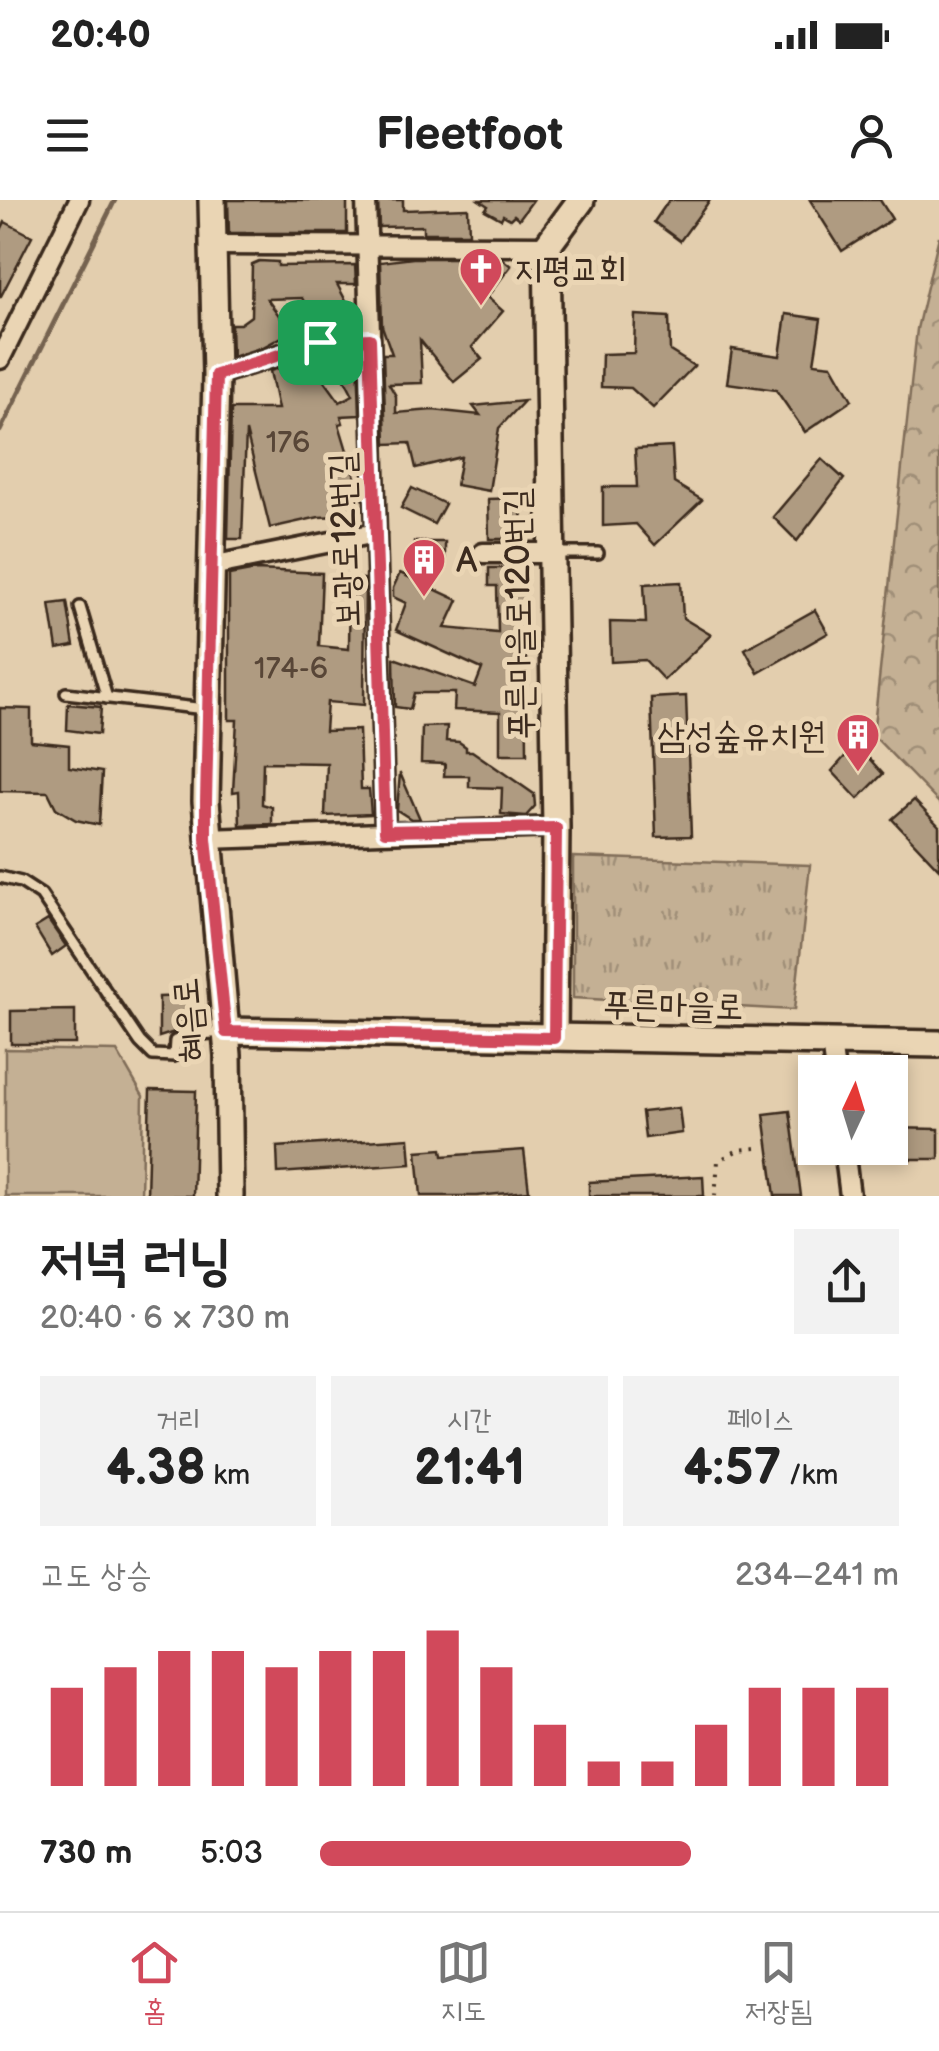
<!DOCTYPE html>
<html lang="ko">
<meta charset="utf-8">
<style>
body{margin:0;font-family:"Balsamiq Sans","Poor Story",sans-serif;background:#f2f2f2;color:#222;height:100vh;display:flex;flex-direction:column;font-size:38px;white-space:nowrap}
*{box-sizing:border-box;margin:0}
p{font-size:32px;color:#767676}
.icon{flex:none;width:55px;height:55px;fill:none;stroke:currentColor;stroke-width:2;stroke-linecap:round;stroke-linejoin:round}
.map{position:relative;height:996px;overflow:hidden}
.panel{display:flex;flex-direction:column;background:#fff;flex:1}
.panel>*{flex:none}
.needle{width:65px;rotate:4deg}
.tools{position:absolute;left:798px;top:855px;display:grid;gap:20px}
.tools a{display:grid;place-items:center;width:110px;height:110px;border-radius:0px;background:#fff;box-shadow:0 5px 15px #0003;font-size:50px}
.pin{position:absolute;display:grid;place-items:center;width:85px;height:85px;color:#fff;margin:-42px;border-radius:20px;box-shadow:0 5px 15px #0006}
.round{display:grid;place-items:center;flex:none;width:105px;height:105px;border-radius:0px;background:#f2f2f2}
.overview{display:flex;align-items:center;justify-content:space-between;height:170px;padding:0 40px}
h1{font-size:55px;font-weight:800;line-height:75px}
.figures{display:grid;grid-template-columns:repeat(3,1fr);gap:15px;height:170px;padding:10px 40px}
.figures div{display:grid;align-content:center;border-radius:0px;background:#f2f2f2;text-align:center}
.figures b{font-size:50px;font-weight:800}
.figures small{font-size:28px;font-weight:400}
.figures p{font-size:28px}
.chart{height:280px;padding:20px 40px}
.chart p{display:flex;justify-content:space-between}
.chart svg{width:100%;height:180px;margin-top:10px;stroke:#d1495b;stroke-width:6}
ul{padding:0 40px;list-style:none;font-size:32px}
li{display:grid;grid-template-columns:160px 120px 1fr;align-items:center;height:75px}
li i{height:25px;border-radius:12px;background:#d1495b}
.status{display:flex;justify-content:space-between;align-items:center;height:70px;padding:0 50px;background:#fff;direction:ltr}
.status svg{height:28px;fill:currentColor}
header{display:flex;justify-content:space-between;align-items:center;height:130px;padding:0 40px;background:#fff;font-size:45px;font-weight:800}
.tab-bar{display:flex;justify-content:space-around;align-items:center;height:140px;border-top:2px solid #e0e0e0;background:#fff;font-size:28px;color:#767676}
.tab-bar a{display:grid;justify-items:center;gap:5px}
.tab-bar .selected{color:#d1495b}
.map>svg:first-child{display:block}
.grass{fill:#c4b094;stroke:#806d59;stroke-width:2.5}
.forest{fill:url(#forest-crowns);stroke:#806d59;stroke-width:2.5}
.park{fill:url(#park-tufts);stroke:#806d59;stroke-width:2.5}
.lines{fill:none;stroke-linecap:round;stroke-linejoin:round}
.stream{stroke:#74624f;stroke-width:5}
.building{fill:#af9b81;stroke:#3b2a1e;stroke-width:2.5}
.lane-casing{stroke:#3b2a1e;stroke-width:16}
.street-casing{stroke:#3b2a1e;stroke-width:25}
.secondary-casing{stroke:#3b2a1e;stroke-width:32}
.path{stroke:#3b2a1e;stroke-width:4;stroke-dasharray:2.5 8;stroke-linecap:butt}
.lane{stroke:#ead5b4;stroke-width:9}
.street{stroke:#ead5b4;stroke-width:18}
.secondary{stroke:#ead5b4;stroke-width:25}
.route-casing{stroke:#fff;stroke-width:20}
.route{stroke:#d1495b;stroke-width:12}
.labels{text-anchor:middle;stroke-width:10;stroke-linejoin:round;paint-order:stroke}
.number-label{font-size:30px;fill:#584637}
.poi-label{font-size:35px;fill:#3b2a1e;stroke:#ead5b4;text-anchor:start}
.street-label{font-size:35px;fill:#3b2a1e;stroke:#ead5b4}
</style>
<div class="status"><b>20:40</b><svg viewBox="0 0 49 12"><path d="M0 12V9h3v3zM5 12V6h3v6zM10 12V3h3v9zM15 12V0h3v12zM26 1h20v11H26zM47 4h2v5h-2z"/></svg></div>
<header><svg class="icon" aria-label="menu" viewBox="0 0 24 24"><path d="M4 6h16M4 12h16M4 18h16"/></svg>Fleetfoot<svg class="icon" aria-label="person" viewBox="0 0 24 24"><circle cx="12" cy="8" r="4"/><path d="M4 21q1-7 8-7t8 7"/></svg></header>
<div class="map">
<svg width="939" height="996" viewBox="0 0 939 996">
<defs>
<pattern id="forest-crowns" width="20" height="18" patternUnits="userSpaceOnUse" patternTransform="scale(2.5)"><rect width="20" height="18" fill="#c4b094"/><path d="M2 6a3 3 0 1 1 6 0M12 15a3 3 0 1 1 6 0" fill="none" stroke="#a08f78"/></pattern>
<pattern id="park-tufts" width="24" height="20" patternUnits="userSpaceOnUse" patternTransform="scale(2.5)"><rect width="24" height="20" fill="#c4b094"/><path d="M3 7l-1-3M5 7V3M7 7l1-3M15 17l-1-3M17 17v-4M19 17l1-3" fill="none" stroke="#a08f78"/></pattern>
</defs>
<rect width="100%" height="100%" fill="#e3ceae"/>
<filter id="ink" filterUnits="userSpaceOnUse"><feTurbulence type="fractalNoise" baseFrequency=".01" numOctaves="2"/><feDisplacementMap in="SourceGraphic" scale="20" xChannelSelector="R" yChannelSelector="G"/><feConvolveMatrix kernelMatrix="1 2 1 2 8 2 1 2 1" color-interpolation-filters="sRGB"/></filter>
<g filter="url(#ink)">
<path class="grass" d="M 5,849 L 117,851 L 143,896 L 141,996 L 5,996 Z"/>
<path class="forest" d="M 939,36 L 939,603 L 873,535 L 917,129 Z"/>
<path class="park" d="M 573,657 L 810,665 L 794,810 L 573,798 Z"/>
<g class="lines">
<path class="stream" d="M 0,231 L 115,0"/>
</g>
<g class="building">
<path d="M 228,0 L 347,0 L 347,33 L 229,33 Z"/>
<path d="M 378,0 L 403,0 L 403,10 L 468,8 L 469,33 L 423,33 L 423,26 L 379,27 Z"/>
<path d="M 479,0 L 533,0 L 519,19 L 514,15 L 510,19 L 503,15 L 501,19 L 485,10 L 488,6 Z"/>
<path d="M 669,0 L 710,0 L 680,41 L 654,22 Z"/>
<path d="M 810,0 L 880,0 L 892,19 L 842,51 Z"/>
<path d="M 5,22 L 32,36 L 0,98 L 0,32 Z"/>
<path d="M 413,58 L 478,58 L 487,66 L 492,58 L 501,58 L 511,66 L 487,97 L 503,111 L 472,147 L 482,159 L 454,182 L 420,140 L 422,183 L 389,184 L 396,196 L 396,213 L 433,210 L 480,215 L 473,206 L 524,201 L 499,228 L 489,291 L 456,285 L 461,257 L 416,268 L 410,243 L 386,244 L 383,154 L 392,154 L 382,126 L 380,62 Z"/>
<path d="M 259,61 L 278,62 L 278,66 L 355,65 L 356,84 L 337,84 L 347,103 L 319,118 L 313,118 L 302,98 L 267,99 L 291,132 L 263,147 L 232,157 L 231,124 L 240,124 L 251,116 L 252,64 Z"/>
<path d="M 786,114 L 821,119 L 814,163 L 832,165 L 852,200 L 805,232 L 776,190 L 727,183 L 732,149 L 780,156 Z"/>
<path d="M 635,115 L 669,117 L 670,151 L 694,166 L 653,208 L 631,188 L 601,187 L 602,154 L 634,153 Z"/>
<path d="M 353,152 L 358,155 L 360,215 L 341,216 L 343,223 L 339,224 L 355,277 L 358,315 L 319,317 L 270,328 L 246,231 L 242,339 L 228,339 L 231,209 L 278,209 L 270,171 L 309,159 L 340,202 L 353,195 L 332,154 Z"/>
<path d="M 672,247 L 674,283 L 702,300 L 655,345 L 636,324 L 603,326 L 603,287 L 637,287 L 635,249 Z"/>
<path d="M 822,259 L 844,279 L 797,341 L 773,317 Z"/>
<path d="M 412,288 L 445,304 L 434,324 L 401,308 Z"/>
<path d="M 521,298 L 522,339 L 489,339 L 488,299 Z"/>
<rect x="414" y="342" width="31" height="16"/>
<path d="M 489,368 L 525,368 L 527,554 L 500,554 L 500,512 L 454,510 L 455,493 L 414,493 L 410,509 L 395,507 L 394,458 L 475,487 L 482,469 L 396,430 L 406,403 L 393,397 L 393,388 L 400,373 L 458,400 L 445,428 L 498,433 L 497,386 L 489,386 Z"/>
<path d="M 256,370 L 322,373 L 319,446 L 349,449 L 350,379 L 365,379 L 364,505 L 327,502 L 325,531 L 359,530 L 361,589 L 369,589 L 371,614 L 325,616 L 327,563 L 263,562 L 262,604 L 272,607 L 272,624 L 240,625 L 239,591 L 233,592 L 237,520 L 229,520 L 229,375 Z"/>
<path d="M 681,382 L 683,418 L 711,435 L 664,480 L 645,460 L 611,462 L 610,422 L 646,423 L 644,384 Z"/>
<path d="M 67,402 L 74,446 L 57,449 L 50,404 Z"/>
<path d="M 815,410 L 828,433 L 758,473 L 745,449 Z"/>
<path d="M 686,496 L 691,636 L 656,637 L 651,498 Z"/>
<path d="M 68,504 L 101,507 L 99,534 L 67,530 Z"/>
<path d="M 0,508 L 31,509 L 31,541 L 69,545 L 69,567 L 102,572 L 99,625 L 76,620 L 56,608 L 48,592 L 0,591 Z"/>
<path d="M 447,526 L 446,541 L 459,542 L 466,547 L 466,551 L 472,551 L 534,594 L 535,606 L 526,616 L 501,614 L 502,588 L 469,587 L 469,576 L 444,576 L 445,564 L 421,563 L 422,527 Z"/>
<path d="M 856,544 L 883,574 L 858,599 L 832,571 Z"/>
<path d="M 400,573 L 420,619 L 411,619 L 397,610 Z"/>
<path d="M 914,600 L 939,626 L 939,669 L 892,619 Z"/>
<path d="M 48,720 L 66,746 L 52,756 L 35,728 Z"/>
<path d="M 187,796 L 187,828 L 159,837 L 159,797 Z"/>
<path d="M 75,810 L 75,844 L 11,844 L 11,811 Z"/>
<path d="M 150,890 L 196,891 L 193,996 L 147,996 Z"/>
<path d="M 679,908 L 682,933 L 645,938 L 642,912 Z"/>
<path d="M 790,911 L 801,996 L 775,996 L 764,914 Z"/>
<path d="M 890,928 L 939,929 L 939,959 L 903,959 L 903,952 L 890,952 Z"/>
<path d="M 409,938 L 411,964 L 278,973 L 277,947 Z"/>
<path d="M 442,949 L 443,956 L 524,950 L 529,991 L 477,996 L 421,996 L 417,951 Z"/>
<path d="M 703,976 L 704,996 L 589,996 L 589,982 Z"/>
</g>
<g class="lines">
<defs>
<g id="lane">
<path d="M 554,353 L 598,353"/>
<path d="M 80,407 L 107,498"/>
<path d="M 66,493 L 205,509"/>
<path d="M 0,677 L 21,682 L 41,695 L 140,842 L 153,855 L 174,856 L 175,841 L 192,835 L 222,832"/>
</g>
<g id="street">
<path d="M 366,0 L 385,631"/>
<path d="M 213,45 L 547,46"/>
<path d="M 0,159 L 79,0"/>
<path d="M 216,175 L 319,142 L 370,139"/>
<path d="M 483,353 L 552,353"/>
<path d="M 211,366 L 376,333"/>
<path d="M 206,639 L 556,627"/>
<path d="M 831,842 L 835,872"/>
<path d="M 844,948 L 850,996"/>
</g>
<g id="secondary">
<path d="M 212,0 L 216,175 L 206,601 L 228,855 L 230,996"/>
<path d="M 226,831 L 939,844"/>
<path d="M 554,837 L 556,627 L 547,46 L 581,0"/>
</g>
</defs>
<use href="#lane" class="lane-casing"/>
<use href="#street" class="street-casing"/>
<use href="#secondary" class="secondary-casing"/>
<path class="path" d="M 715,996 L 718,961 L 738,950 L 757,948"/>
<use href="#lane" class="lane"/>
<use href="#street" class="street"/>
<use href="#secondary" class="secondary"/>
</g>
</g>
<g class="lines" filter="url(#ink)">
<defs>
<path id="route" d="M 370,139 L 385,631 L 556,628 L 554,838 L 226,832 L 206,638 L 206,601 L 216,175 L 320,142 Z"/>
</defs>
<use href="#route" class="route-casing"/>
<use href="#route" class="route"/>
</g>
<defs>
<symbol id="church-pin" viewBox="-11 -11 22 30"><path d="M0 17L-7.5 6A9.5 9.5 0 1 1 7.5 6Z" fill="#d1495b" stroke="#ead5b4"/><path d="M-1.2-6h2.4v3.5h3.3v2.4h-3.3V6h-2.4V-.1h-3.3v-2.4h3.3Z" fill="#fff"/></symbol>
<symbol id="building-pin" viewBox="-11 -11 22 30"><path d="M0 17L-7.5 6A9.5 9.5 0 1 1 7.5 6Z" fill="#d1495b" stroke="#ead5b4"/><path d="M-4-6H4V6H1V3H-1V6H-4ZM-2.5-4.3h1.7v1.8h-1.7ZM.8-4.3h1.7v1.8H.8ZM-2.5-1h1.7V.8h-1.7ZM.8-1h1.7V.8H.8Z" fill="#fff"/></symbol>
</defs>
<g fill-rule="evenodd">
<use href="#church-pin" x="456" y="44" width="50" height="68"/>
<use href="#building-pin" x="399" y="335" width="50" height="68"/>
<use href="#building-pin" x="833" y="510" width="50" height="68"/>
</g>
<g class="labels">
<g class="number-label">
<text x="288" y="252">176</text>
<text x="291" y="478">174-6</text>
</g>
<g class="poi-label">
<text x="514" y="81">지평교회</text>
<text x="456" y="372">A</text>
<text x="826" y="547" text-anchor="end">삼성숲유치원</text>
</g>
<g class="street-label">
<text transform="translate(344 340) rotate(-92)" y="12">보광로12번길</text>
<text transform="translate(518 414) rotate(-91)" y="12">푸른마을로120번길</text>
<text transform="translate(673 805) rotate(1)" y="12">푸른마을로</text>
<text transform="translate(188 820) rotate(-95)" y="12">혜음로</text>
</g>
</g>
</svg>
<div class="tools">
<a><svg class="needle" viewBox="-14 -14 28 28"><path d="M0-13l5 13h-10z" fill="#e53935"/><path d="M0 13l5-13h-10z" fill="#767676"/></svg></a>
</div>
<div class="pin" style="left:320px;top:142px;background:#1e9e55"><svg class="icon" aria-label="arrive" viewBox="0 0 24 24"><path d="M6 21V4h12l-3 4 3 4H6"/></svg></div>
</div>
<section class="panel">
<div class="overview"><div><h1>저녁 러닝</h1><p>20:40 · 6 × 730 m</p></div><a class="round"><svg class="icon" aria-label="share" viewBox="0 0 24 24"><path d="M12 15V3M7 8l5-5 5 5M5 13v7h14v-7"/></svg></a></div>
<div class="figures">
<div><p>거리</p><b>4.38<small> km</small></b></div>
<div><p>시간</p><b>21:41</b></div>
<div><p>페이스</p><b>4:57<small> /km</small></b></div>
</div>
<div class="chart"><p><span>고도 상승</span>234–241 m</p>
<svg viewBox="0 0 160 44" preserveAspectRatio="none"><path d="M5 44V20M15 44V15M25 44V11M35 44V11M45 44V15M55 44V11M65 44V11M75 44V6M85 44V15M95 44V29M105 44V38M115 44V38M125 44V29M135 44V20M145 44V20M155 44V20"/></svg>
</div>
<ul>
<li><b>730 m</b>5:03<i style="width:64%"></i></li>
</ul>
</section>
<nav class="tab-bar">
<a class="selected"><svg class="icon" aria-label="home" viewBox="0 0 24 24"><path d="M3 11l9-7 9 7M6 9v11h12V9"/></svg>홈</a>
<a><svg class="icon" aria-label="map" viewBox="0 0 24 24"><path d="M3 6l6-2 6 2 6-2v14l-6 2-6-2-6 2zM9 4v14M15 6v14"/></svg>지도</a>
<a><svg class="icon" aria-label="saved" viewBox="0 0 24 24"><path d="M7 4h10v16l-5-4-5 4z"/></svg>저장됨</a>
</nav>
